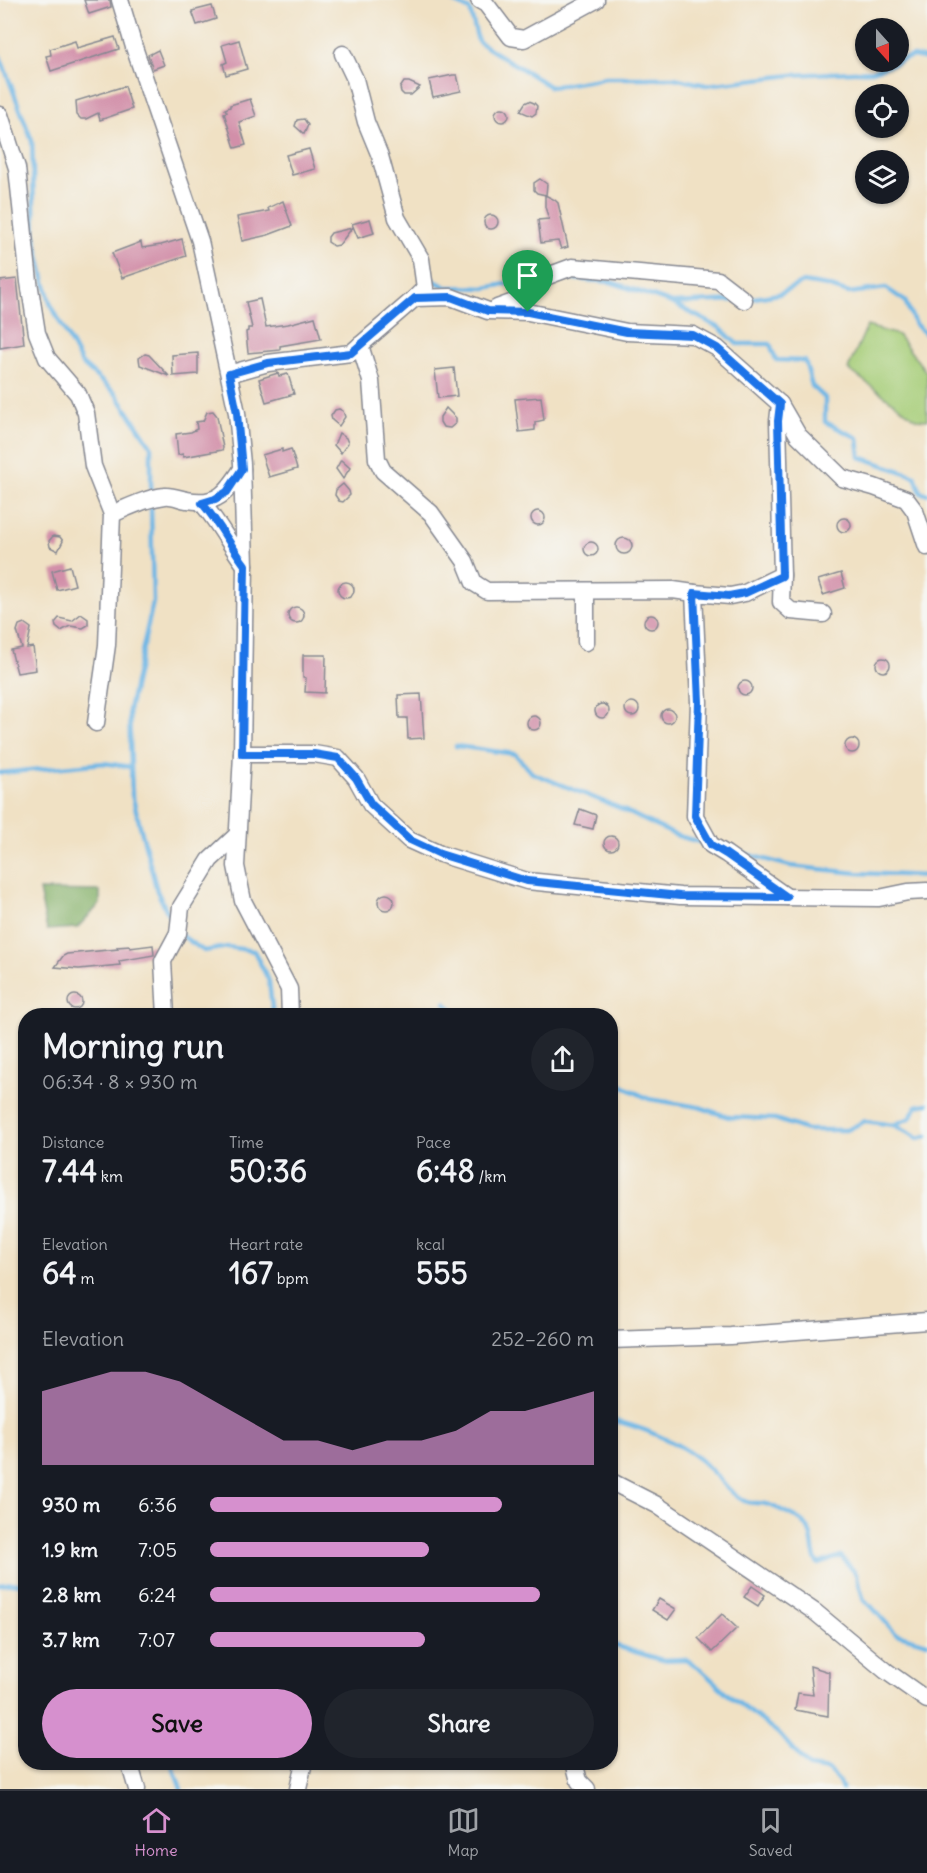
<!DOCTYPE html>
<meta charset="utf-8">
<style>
body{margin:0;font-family:Delius,sans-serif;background:#20242c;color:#f1f3f6;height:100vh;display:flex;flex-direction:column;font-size:22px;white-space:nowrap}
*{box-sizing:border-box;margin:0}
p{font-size:20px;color:#9ea1a6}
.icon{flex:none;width:33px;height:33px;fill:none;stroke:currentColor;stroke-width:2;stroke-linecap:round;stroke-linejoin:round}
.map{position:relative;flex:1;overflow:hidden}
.details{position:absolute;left:18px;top:1008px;width:600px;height:762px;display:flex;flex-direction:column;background:#171b24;border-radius:24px;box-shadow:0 2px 4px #0004}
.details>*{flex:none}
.needle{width:39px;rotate:159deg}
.buttons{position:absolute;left:855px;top:18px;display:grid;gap:12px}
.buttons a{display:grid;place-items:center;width:54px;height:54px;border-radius:50%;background:#171b24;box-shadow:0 2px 4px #0004;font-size:30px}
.pin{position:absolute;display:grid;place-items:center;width:51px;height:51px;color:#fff;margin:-62px -26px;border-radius:50% 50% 50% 0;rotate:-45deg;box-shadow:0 0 6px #0007}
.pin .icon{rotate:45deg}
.round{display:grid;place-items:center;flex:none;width:63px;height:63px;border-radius:32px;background:#20242c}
.summary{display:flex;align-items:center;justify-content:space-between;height:102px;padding:0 24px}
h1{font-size:33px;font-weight:700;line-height:45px}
.stats{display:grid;grid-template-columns:repeat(3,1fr);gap:9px;height:102px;padding:6px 24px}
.stats div{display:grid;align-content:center}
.stats b{font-size:30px;font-weight:700}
.stats small{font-size:16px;font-weight:400}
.stats p{font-size:16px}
.chart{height:168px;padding:12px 24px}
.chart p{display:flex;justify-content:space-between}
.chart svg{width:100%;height:108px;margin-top:6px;fill:#d690ce;opacity:.7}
.button{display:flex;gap:12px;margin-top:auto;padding:12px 24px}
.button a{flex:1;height:69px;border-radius:36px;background:#d690ce;color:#111;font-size:24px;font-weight:700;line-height:69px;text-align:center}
.button a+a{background:#20242c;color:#f1f3f6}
ul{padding:0 24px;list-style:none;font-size:20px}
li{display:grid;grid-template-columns:96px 72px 1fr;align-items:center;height:45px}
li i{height:15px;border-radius:8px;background:#d690ce}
.dock{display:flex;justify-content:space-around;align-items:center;height:84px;border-top:2px solid #363941;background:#171b24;font-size:16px;color:#9ea1a6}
.dock a{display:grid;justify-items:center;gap:3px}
.dock .on{color:#d690ce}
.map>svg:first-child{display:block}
.green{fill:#a7ce79;stroke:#617e6c;stroke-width:1.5}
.forest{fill:#85b169;stroke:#507064;stroke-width:1.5}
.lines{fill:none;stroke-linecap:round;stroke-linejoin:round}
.stream{stroke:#6db6e5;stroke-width:4.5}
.building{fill:#d28fa9}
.minor-casing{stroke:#868891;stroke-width:19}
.minor{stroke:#fff;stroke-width:16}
.route-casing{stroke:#fff;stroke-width:12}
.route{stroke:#1a73e8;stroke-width:8}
</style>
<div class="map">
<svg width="927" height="1789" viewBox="0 0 927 1789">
<rect width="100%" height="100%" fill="#f6f6f2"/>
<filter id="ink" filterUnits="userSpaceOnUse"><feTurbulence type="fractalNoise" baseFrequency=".0167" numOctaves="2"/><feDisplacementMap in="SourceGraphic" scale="12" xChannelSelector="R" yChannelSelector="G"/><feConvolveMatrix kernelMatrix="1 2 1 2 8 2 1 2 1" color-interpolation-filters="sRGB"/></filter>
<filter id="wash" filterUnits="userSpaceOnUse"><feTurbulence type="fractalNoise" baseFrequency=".008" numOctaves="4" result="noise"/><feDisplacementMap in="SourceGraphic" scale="24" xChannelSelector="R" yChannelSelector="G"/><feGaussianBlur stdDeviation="1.35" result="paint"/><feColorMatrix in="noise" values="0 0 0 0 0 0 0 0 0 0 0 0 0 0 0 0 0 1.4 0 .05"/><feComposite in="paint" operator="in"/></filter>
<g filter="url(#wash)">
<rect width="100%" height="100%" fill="#f0e1c4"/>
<path class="green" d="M 867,326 L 898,335 L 927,373 L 927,420 L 916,419 L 848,369 Z"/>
<path class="forest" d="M 39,890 L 100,891 L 100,904 L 77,928 L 47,930 Z"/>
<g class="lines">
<g class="stream">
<path d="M 450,0 L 470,10 L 478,41 C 501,58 527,70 550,87 L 605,78 L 674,78 L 706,85 L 792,75 L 872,71 L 898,62"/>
<path d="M 0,56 L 32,141 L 35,239 L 50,303 L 82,364 L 116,394 L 151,446 L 151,495"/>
<path d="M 898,61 L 913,56 L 927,59"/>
<path d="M 429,278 L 446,287 L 485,288 L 538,278"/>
<path d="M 561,278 L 611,282 L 672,303 L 720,328 L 737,344 L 770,344 L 776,360 L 805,361 L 812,386 L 825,398 L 825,422 L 858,438 L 860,457 L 915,476 L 921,493 L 927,494"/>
<path d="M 748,299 L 779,294 L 803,282 L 827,286 L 849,293 L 886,288 L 905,301 L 915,324 L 927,335"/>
<path d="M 674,303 L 737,300"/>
<path d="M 151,504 L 153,602 L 129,710 L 132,795 L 157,891 L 173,924"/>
<path d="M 456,746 L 515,754 L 532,773 L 617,807 L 675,835 L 706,844"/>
<path d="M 0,773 L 104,763 L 131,767"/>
<path d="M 734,851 L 790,866 L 857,873 L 927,876"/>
<path d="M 181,935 L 204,951 L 228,947 L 254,951 L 269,981 L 273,1016"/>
<path d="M 445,1003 L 460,1016"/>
<path d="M 610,1080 L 649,1099 L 699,1107 L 729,1117 L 775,1119 L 807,1130 L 847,1130 L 865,1121 L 893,1125 L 910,1118 L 917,1106 L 927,1104"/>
<path d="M 894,1125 L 918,1138 L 927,1136"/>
<path d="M 610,1420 C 637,1425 678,1442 699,1459 C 714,1470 730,1496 747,1502 C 753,1504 760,1502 766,1504 C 774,1506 802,1519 806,1525 C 815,1536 810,1553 818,1564 L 841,1556 L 856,1574 L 864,1601 L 871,1606 L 896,1634 L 927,1643"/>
<path d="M 0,1585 L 12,1583 L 26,1585"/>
<path d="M 610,1644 L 662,1660 L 686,1659 L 699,1668 L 732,1698 L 778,1733 L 809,1767 L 828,1770 L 838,1780 L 842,1789"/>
<path d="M 171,1762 L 181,1789"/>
</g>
</g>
<g id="blocks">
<g class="building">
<path d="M 84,0 L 110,0 L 111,7 L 89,14 Z"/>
<path d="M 212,6 L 216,19 L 197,25 L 192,11 Z"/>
<path d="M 115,37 L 119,49 L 51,71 L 46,56 L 51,55 L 50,49 L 75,41 L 77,48 Z"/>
<path d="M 239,40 L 247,69 L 226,75 L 223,64 L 227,62 L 222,45 Z"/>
<path d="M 158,50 L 164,65 L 153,69 L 148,55 Z"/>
<path d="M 453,75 L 457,75 L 461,91 L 433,97 L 429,80 Z"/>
<path d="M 404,82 L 409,82 L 420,87 L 411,95 L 404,95 L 401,92 L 400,88 Z"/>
<path d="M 125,86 L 132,109 L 100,120 L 98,113 L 86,119 L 81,119 L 77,115 L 76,101 Z"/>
<path d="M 250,99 L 256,116 L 239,122 L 246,145 L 235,148 L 224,113 L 227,112 L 225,109 L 230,107 L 230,105 Z"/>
<path d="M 529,101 L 534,103 L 537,106 L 536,113 L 532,116 L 520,111 L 525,103 Z"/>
<circle cx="502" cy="115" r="7"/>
<path d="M 304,119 L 308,125 L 304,134 L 295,126 L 297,120 Z"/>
<path d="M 309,149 L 315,169 L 292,175 L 286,155 Z"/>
<path d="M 540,179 L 547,184 L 546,195 L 537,193 L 534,190 L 534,183 Z"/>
<path d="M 545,195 L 555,200 L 558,203 L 568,247 L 561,249 L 558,241 L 541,243 L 538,220 L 549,219 L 545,207 Z"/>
<path d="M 283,201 L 292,226 L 268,235 L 242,241 L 237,217 L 269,211 L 268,208 Z"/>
<circle cx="491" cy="222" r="7"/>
<path d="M 370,219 L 374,233 L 358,238 L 352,224 Z"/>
<path d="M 352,228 L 339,245 L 334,246 L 328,242 L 328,237 L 331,233 Z"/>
<path d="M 182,239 L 186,256 L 122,278 L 112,253 L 141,242 L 142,248 L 161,245 Z"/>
<path d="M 17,279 L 24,344 L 0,348 L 0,281 Z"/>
<path d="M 260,299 L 266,327 L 288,324 L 315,317 L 321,339 L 280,346 L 280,350 L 248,353 L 246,332 L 248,331 L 248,328 L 252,328 L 246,302 Z"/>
<path d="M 198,353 L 198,374 L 173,376 L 172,355 Z"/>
<path d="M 145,354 L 149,355 L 169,376 L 140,365 L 139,358 Z"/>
<path d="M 454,368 L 457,396 L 438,398 L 435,370 Z"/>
<path d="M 278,373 L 279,376 L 288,374 L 294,394 L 266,402 L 259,379 Z"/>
<path d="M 541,397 L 544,420 L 535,422 L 535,430 L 519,432 L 515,399 Z"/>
<path d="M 446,408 L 456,418 L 456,423 L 450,428 L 443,427 L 440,422 L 440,417 Z"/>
<path d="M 339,409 L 343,411 L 345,417 L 339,426 L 332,420 L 331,416 L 335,410 Z"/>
<path d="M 213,411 L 217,416 L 223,448 L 222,450 L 183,457 L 183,454 L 178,455 L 176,434 L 191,432 L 197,429 L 196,422 L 203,421 L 207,412 Z"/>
<path d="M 339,433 L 346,438 L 348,443 L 341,453 L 334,445 Z"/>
<path d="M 282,449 L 282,452 L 291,449 L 297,469 L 269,477 L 262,455 Z"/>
<path d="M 341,460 L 350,468 L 343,479 L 336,469 Z"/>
<path d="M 343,484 L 349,491 L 350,495 L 343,502 L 339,501 L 335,495 L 336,490 Z"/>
<circle cx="538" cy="518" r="7"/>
<circle cx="844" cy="525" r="7"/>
<path d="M 53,536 L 60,537 L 63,541 L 58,551 L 50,547 L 49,541 Z"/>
<circle cx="624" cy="546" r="8"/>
<circle cx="591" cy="549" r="7"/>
<path d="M 70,566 L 75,585 L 57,590 L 52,571 Z"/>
<path d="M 841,573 L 845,588 L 823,595 L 818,580 Z"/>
<circle cx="346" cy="590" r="8"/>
<circle cx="296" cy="615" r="8"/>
<path d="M 81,614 L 88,619 L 88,625 L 83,628 L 70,626 L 61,631 L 56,627 L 55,623 L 59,618 L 72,621 Z"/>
<circle cx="651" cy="622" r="7"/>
<path d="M 24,623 L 31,628 L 27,648 L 33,647 L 36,670 L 17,673 L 11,650 L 22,648 L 17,631 L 19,625 Z"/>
<path d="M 303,655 L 326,655 L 325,693 L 305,692 L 306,678 L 303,677 Z"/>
<circle cx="883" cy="665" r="7"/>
<circle cx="745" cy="688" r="7"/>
<path d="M 421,694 L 424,738 L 408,739 L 407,718 L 399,718 L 398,695 Z"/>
<circle cx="632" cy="709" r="7"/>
<circle cx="602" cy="711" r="7"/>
<circle cx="668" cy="716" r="7"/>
<circle cx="534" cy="723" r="7"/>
<circle cx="852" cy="746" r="7"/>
<path d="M 580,809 L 596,815 L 593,829 L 575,825 Z"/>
<circle cx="611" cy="843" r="7"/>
<circle cx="386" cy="902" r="8"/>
<path d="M 153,945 L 154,955 L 119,961 L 120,965 L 79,969 L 55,967 L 63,956 L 67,954 L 118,949 L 117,947 L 130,946 L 130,948 Z"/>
<circle cx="75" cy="1002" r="7"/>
<path d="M 752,1586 L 765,1595 L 758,1606 L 744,1597 Z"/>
<path d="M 659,1599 L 676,1609 L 668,1620 L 652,1610 Z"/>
<path d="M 722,1614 L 737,1628 L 712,1652 L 698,1638 Z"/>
<path d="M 810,1666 L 829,1672 L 828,1716 L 795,1710 L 798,1693 L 813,1695 Z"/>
</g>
</g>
</g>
<g filter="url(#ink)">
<use href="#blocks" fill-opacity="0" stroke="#868891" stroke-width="1.5"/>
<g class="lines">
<defs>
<g id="minor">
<path d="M 120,0 L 134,47 L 200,241 L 237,413 L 242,464 L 245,565 L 242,754 L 236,866 L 243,901 L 289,989 L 290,1016"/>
<path d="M 479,0 L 486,4 L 511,37 L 524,39 L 596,0"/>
<path d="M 343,54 L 355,79 L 366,122 L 380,156 L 397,218 L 421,259 L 425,288 L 415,298"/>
<path d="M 0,115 L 17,168 L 29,282 L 37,333 L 47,358 L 78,394 L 86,413 L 93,466 L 112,514 L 107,645 L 96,723"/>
<path d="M 497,308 L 525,298 L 545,277 L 572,267 L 718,280 L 744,300"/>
<path d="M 360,345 L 371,381 L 377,459 L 383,471 L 431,513 L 465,561 L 474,583 L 487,591 L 673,590 L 694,593"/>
<path d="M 229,374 L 268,363 L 351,353 L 415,298 L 451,297 L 488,311 L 528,312 L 627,332 L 693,335 L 717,348 L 780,404 L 778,421 L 782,575 L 745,593 L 730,596 L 694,593 L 699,702 L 695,816 L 711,845 L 726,854 L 787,897"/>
<path d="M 780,404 L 798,435 L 842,478 L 874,487 L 906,499 L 915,511 L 927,547"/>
<path d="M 202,503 C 219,523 230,545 245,565"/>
<path d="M 112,514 C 129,507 146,498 165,496 C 172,495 180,499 187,500 C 218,506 227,492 242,469"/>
<path d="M 782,575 L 781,602 L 791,611 L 823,614"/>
<path d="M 586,591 L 586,642"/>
<path d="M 242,754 L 314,754 L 338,758 L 356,778 L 371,805 L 409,840 L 440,854 L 527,881 L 680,896 L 879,898 L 908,892 L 927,891"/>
<path d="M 166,1016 L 163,961 L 178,933 L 181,907 L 210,860 L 237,835"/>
<path d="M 610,1340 L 731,1336 L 927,1321"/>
<path d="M 610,1481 L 657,1505 L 815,1612 L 886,1671 L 927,1700"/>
<path d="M 129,1762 L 137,1789"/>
<path d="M 574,1762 L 579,1781 L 587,1789"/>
<path d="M 298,1789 L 304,1762"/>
</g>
</defs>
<use href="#minor" class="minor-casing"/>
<use href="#minor" class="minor"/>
</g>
</g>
<g class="lines" filter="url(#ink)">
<defs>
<path id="route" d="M 451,297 L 488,311 L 528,312 L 627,332 L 693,335 L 717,348 L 780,404 L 778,421 L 782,576 L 745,593 L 729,596 L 694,593 L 699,702 L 695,816 L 711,845 L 726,854 L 787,897 L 680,896 L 527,881 L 440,854 L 410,840 L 371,804 L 356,778 L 338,758 L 314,754 L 242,754 L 245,565 C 230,545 219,523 202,503 L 215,499 L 227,492 L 242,469 L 237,413 L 229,374 L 268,363 L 351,353 L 415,298 Z"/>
</defs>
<use href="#route" class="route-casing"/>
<use href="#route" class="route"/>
</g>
</svg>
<div class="buttons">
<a><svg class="needle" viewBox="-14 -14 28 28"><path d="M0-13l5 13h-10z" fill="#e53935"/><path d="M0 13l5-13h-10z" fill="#9ea1a6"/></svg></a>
<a><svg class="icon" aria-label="locate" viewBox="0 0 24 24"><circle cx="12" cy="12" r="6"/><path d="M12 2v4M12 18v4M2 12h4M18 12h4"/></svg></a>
<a><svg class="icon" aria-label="layers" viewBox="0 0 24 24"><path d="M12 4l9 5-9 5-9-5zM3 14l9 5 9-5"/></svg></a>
</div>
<div class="pin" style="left:528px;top:312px;background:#1e9e55"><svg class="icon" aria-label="arrive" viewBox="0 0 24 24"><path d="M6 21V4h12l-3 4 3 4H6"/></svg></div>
<section class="details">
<div class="summary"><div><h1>Morning run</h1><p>06:34 · 8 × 930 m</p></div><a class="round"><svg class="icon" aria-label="share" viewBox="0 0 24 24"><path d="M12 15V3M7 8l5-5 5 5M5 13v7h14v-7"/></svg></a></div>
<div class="stats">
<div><p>Distance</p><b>7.44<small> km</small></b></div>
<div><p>Time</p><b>50:36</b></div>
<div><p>Pace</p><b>6:48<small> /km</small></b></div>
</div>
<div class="stats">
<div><p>Elevation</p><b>64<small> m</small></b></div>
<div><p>Heart rate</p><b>167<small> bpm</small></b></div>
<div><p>kcal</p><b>555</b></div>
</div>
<div class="chart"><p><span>Elevation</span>252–260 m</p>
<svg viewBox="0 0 160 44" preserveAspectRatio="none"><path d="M0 44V14L10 10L20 6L30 6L40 10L50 18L60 26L70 34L80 34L90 38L100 34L110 34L120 30L130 22L140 22L150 18L160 14V44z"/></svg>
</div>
<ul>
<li><b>930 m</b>6:36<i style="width:76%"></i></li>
<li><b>1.9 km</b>7:05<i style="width:57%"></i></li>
<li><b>2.8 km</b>6:24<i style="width:86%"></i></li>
<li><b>3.7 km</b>7:07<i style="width:56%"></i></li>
</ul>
<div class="button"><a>Save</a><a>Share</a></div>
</section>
</div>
<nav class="dock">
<a class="on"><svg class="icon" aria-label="home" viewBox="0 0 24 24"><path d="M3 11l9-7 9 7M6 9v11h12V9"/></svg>Home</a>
<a><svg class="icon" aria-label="map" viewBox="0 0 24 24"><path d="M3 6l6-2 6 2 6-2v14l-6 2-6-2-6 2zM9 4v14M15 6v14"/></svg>Map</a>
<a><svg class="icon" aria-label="saved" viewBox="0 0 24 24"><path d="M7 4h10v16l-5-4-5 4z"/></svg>Saved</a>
</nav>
